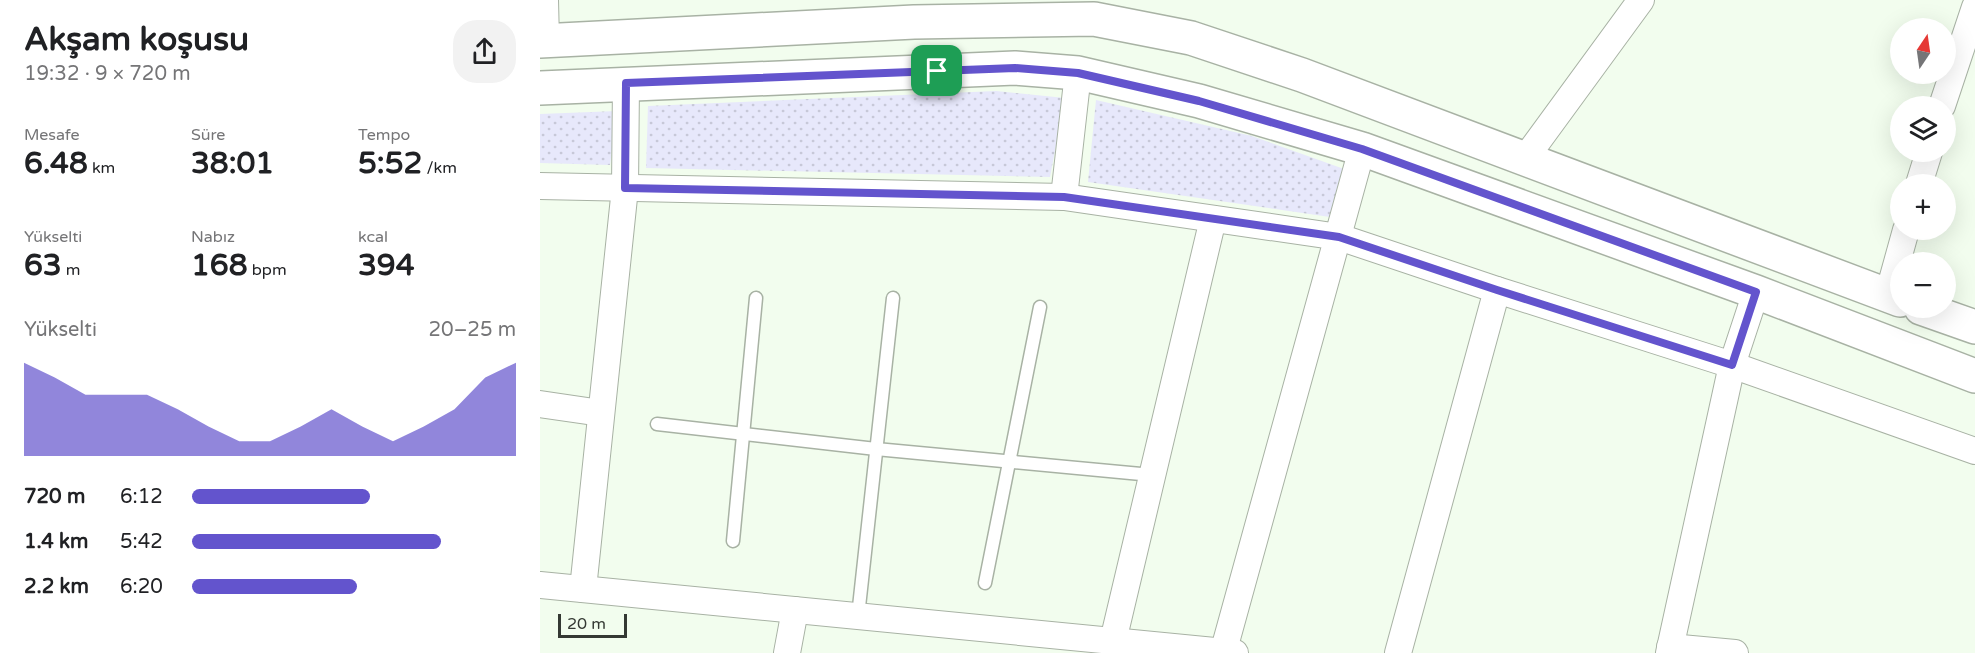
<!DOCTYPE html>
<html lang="tr">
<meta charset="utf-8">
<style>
body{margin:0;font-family:"Varela Round",sans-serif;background:#f2f2f2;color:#202124;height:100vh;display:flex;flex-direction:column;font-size:22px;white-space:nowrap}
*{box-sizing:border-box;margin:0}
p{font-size:20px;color:#757577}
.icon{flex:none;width:33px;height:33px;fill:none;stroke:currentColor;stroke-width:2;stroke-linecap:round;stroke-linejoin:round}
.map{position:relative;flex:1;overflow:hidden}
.drawer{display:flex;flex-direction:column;background:#fff;width:540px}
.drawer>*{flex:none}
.needle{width:39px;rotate:13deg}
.buttons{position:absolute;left:1350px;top:18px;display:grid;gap:12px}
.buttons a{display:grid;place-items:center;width:66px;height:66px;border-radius:50%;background:#fff;box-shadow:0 6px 24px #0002;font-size:30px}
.scale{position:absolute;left:18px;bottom:15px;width:69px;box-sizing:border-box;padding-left:6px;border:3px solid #343933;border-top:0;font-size:16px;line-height:21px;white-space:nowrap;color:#343933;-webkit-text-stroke:4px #f2fdee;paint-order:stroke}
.pin{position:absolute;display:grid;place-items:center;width:51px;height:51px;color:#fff;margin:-26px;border-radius:12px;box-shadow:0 3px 9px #0006}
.round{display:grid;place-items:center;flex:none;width:63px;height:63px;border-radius:24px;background:#f2f2f2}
.headline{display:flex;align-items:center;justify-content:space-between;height:102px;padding:0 24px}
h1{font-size:33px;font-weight:700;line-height:45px}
.stats{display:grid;grid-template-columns:repeat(3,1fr);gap:9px;height:102px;padding:6px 24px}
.stats div{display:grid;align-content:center}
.stats b{font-size:30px;font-weight:700}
.stats small{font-size:16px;font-weight:400}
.stats p{font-size:16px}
.chart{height:168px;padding:12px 24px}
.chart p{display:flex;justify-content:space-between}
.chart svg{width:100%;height:108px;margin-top:6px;fill:#6354cd;opacity:.7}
ul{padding:0 24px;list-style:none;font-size:20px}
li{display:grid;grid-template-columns:96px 72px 1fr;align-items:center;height:45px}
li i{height:15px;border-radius:8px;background:#6354cd}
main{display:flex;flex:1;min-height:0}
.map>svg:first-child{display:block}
.grass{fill:url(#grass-dots)}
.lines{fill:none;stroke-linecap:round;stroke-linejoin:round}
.lane-casing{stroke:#a8b2a4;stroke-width:15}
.street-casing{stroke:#a8b2a4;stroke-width:28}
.secondary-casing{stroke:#a8b2a4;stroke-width:36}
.lane{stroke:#fff;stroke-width:12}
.street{stroke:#fff;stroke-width:26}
.secondary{stroke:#fff;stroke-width:33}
.route-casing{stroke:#fff;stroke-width:12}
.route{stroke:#6354cd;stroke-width:8}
</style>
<main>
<section class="drawer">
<div class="headline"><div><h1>Akşam koşusu</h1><p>19:32 · 9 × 720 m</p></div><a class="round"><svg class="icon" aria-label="share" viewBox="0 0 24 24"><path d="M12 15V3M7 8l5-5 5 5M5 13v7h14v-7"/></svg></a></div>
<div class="stats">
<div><p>Mesafe</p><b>6.48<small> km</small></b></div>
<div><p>Süre</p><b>38:01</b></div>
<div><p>Tempo</p><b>5:52<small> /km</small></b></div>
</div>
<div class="stats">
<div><p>Yükselti</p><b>63<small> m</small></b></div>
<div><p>Nabız</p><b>168<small> bpm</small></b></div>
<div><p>kcal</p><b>394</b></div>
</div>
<div class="chart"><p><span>Yükselti</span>20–25 m</p>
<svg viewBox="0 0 160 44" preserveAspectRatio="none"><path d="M0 44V6L10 12L20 19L30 19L40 19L50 25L60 32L70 38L80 38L90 32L100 25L110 32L120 38L130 32L140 25L150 12L160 6V44z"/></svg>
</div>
<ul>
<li><b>720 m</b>6:12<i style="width:55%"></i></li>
<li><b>1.4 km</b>5:42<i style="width:77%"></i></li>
<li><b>2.2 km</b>6:20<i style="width:51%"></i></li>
</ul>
</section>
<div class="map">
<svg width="1435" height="653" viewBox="0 0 1435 653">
<defs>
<pattern id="grass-dots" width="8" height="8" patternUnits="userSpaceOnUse" patternTransform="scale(1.5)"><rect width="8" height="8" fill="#e7e8fb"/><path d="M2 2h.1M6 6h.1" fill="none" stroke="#c7c8d8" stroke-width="1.8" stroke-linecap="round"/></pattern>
</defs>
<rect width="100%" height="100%" fill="#f2fdee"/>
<g class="grass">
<path d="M 456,91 L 525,98 L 510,177 L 106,168 L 108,106 Z"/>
<path d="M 556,100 L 712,136 L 804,169 L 790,217 L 548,182 Z"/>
<path d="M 77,111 L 70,165 L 0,163 L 0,114 Z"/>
</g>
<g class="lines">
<defs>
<g id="lane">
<path d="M 117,424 L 336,449 L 601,474"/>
<path d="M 193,541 L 216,298"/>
<path d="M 445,583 L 500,307"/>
<path d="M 318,616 L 353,298"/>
</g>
<g id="street">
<path d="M 5,0 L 6,41"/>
<path d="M 1402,106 L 1435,7"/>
<path d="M 984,160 L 1101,0"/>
<path d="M 1379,184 L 1389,152"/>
<path d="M 0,186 L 524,197 L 799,237 L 957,290 L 1192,365 L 1435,451"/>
<path d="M 524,197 L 538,73"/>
<path d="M 1348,295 L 1366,230"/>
<path d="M 0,404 L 61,413"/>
<path d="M 0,585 L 695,653"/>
<path d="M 43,589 L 85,188 L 86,83"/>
<path d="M 573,641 L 673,219"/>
<path d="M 1130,647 L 1195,653"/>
<path d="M 247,653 L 255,610"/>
<path d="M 683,653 L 822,149"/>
<path d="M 858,653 L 957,290"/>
<path d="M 1129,653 L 1192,365 L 1216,292"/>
</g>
<g id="secondary">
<path d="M 0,41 L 374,22 L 554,19 L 651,38 L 762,75 L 1360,300"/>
<path d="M 0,88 L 475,68 L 538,73 L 659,101 L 822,149 L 1216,292 L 1435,376"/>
<path d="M 1381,308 L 1435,327"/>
</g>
</defs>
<use href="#lane" class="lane-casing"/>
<use href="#street" class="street-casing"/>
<use href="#secondary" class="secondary-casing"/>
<use href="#lane" class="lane"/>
<use href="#street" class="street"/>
<use href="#secondary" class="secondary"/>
</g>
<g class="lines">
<defs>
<path id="route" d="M 475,68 L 538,73 L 659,101 L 822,149 L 1216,292 L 1192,365 L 957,290 L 799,237 L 524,197 L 85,188 L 86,83 Z"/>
</defs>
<use href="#route" class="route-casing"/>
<use href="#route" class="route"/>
</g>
</svg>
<div class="buttons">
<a><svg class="needle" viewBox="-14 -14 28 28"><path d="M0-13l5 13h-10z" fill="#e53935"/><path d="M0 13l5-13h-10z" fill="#757577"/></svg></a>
<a><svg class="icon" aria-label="layers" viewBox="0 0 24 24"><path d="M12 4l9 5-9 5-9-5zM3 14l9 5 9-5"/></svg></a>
<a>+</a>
<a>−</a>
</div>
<div class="scale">20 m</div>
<div class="pin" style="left:397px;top:71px;background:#1e9e55"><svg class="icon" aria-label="arrive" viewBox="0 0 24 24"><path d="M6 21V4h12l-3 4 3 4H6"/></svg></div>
</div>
</main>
